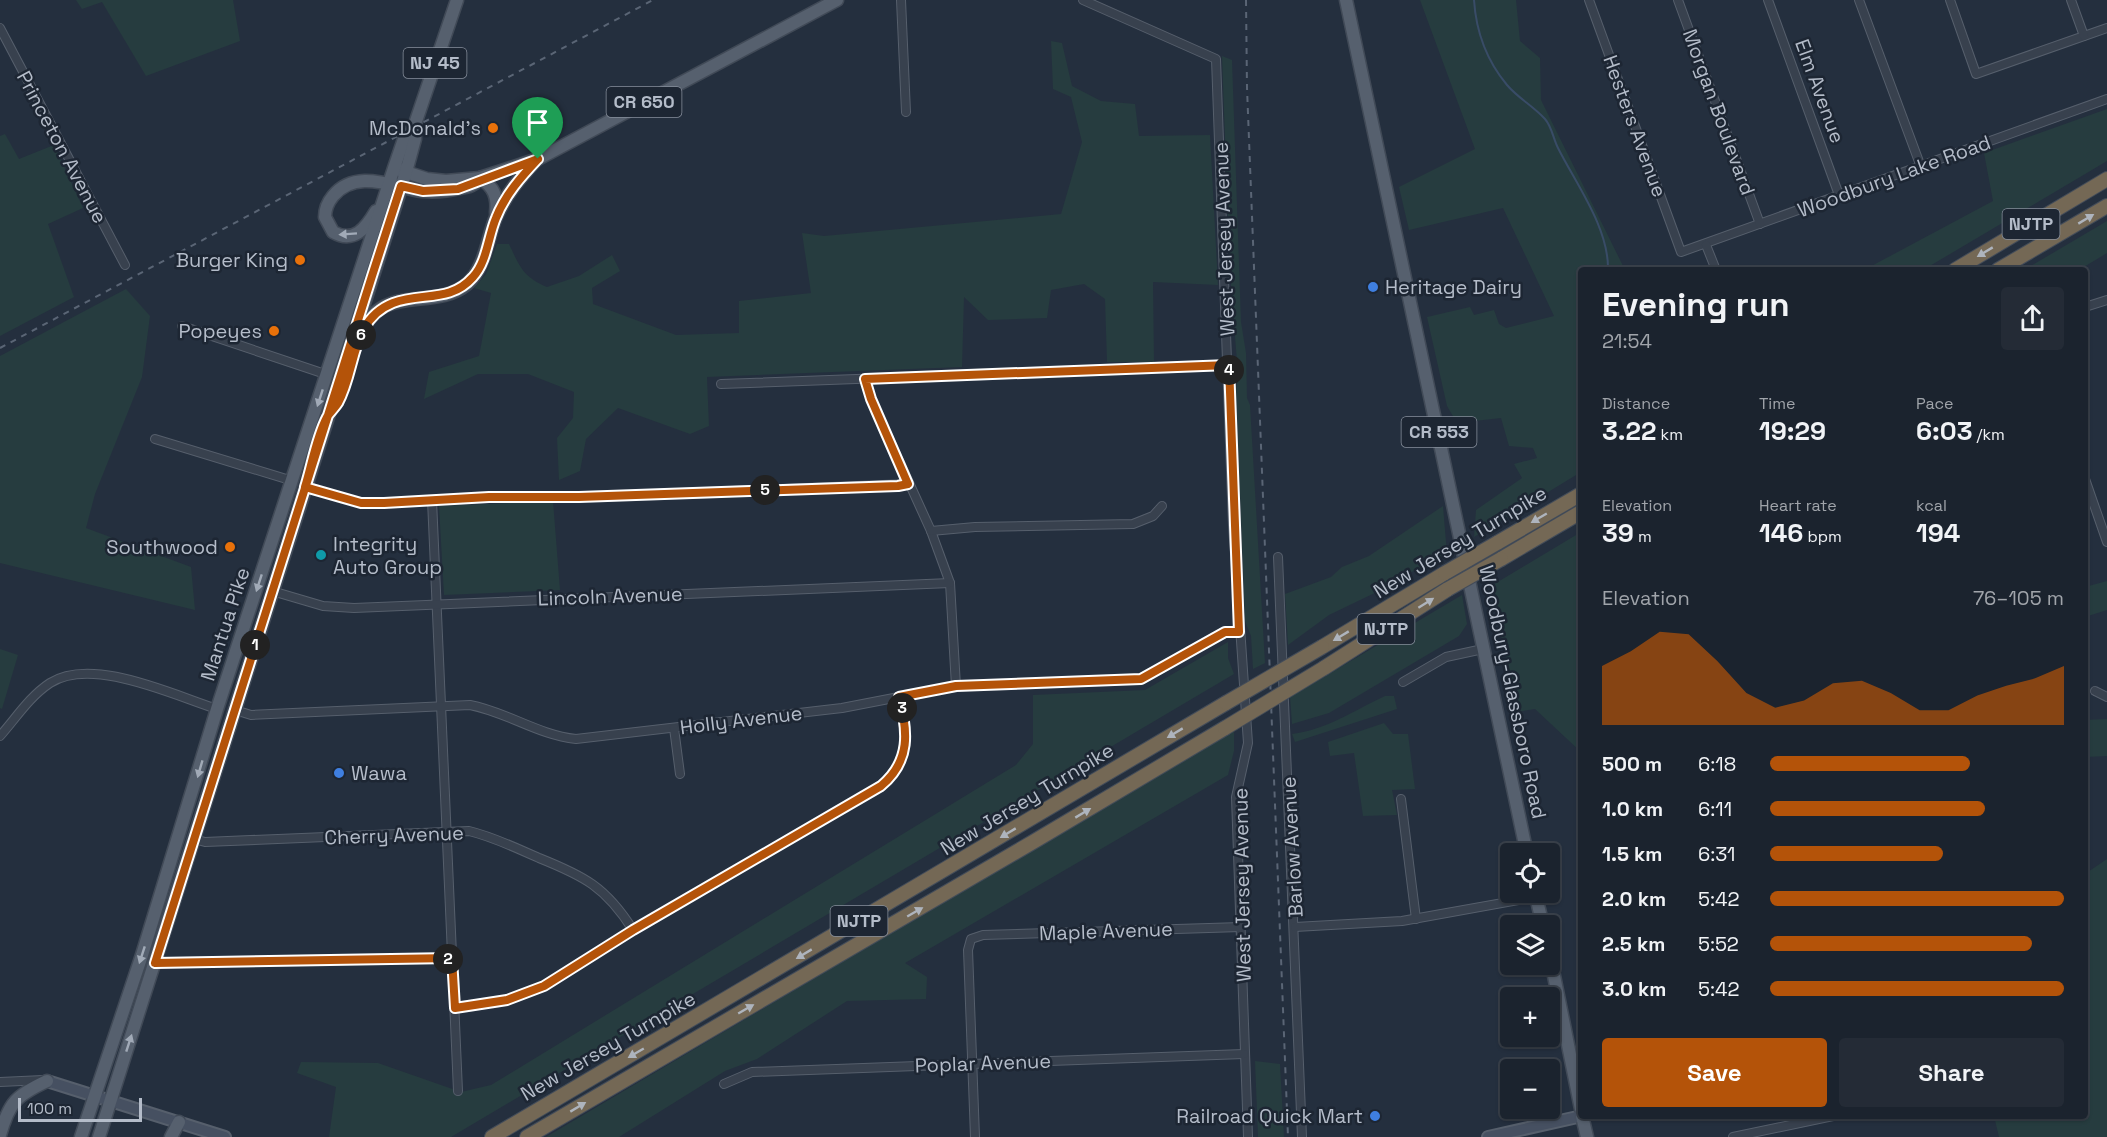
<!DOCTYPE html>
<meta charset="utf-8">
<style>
body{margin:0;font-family:"Space Grotesk",sans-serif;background:#242b36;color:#f1f3f6;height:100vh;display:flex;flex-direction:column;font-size:22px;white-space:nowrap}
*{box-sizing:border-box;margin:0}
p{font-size:20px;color:#a0a4aa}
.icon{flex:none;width:33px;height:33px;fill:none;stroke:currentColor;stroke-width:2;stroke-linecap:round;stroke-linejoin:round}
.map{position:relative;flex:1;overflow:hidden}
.side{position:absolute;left:1578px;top:267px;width:510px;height:852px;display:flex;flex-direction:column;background:#1b232e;border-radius:6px;box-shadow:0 2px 4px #0004,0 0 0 2px #39404a}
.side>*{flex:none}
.tools{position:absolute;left:1500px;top:843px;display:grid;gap:12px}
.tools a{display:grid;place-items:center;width:60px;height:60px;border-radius:6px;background:#1b232e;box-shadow:0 2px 4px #0004,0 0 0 2px #39404a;font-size:30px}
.scale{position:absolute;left:18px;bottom:15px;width:124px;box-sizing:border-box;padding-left:6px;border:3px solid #b4bcc9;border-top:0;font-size:16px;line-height:21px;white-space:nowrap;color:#b4bcc9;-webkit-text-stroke:4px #1d2633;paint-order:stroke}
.pin{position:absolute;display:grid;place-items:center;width:51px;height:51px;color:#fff;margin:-62px -26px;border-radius:50% 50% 50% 0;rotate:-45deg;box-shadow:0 0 6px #0007}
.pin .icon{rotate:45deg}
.km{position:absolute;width:30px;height:30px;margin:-15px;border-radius:50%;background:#222;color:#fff;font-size:16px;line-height:30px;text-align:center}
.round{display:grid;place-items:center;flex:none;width:63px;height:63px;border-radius:6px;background:#242b36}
.summary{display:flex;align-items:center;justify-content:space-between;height:102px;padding:0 24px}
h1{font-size:33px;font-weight:800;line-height:45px}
.stats{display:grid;grid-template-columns:repeat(3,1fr);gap:9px;height:102px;padding:6px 24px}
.stats div{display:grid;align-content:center}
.stats b{font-size:26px;font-weight:800}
.stats small{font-size:16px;font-weight:400}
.stats p{font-size:16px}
.chart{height:168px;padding:12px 24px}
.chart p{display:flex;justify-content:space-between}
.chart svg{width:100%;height:108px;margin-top:6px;fill:#b45309;opacity:.7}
.primary-button{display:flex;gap:12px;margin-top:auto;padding:12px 24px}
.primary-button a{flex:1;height:69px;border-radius:6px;background:#b45309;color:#fff;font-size:24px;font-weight:800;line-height:69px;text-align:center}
.primary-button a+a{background:#242b36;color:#f1f3f6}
ul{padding:0 24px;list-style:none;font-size:20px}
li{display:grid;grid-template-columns:96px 72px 1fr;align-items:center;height:45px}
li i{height:15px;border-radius:8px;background:#b45309}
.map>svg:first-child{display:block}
.green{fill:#263c3f}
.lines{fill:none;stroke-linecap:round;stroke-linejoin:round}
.stream{stroke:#394c67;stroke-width:2}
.minor-casing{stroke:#565f6c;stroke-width:10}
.secondary-casing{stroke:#565f6c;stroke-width:14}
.primary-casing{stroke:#414a57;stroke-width:15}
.motorway-casing{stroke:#434c59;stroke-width:16}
.minor{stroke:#38414e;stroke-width:8}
.secondary{stroke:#465061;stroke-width:10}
.primary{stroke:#56606e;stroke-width:12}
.motorway{stroke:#746855;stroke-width:14}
.rail{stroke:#5a6575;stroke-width:2;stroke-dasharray:6 6;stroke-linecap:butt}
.motorway-bridge-casing{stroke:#434c59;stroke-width:16;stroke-linecap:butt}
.motorway-bridge{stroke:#746855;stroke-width:14}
.oneway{fill:#aeb4bd}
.oneway2{fill:#a1aab7}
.route-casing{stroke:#fff;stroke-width:12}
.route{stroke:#b45309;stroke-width:8}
.food-dot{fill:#e8710a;stroke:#1d2633;stroke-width:2}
.shop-dot{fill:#3f7fe0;stroke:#1d2633;stroke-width:2}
.culture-dot{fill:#0f9aa8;stroke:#1d2633;stroke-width:2}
.labels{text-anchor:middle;stroke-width:5;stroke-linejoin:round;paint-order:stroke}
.shield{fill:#1d2633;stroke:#878f9c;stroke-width:1.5}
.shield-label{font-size:18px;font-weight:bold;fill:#b4bcc9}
.street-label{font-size:20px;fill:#b4bcc9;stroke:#1d2633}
.poi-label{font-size:20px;fill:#b4bcc9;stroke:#1d2633;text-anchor:end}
</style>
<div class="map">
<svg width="2107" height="1137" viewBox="0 0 2107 1137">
<rect width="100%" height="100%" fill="#242f3e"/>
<g class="green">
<path d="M 76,0 L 233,0 L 240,41 L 146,76 L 102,2 L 82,9 Z"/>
<path d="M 1420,0 L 1516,0 L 1520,41 L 1540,58 L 1541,100 L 1625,270 L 1581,270 L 1581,472 L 1474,537 L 1476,510 L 1522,478 L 1514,464 L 1537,458 L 1533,448 L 1509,446 L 1501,418 L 1457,423 L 1447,406 L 1427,317 L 1470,307 L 1474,315 L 1494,310 L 1499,324 L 1506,328 L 1554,316 L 1503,208 L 1409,230 L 1399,187 L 1475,149 Z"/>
<path d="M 1051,41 L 1062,43 L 1072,86 L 1101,101 L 1135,104 L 1139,136 L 1210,135 L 1218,285 L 1153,282 L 1154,362 L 1107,362 L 1105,299 L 1084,284 L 1051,290 L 1047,318 L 988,320 L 964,297 L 962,367 L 707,377 L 709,426 L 690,434 L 618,408 L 586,439 L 580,471 L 559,480 L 557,438 L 573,418 L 574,392 L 528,374 L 478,374 L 424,399 L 429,372 L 479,356 L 491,293 L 474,288 L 486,274 L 497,244 L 509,244 C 520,267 523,277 547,287 L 579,276 L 612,255 L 620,271 L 592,288 L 593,304 L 676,335 L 739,333 L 739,301 L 811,293 L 802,233 L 824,236 L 1061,214 L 1082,142 L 1071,97 L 1053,89 Z"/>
<path d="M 1222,56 L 1232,60 L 1241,322 L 1246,353 L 1247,398 L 1250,405 L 1265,663 L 1253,669 L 1251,636 L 1245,621 L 1236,391 L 1238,374 L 1230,274 Z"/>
<path d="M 2107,109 L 2107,161 L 1923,270 L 1864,270 L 1993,201 L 1984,153 Z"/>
<path d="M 5,134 L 19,159 L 54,145 L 83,208 L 48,224 L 74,297 L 0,336 L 0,136 Z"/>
<path d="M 2107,221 L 2107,253 L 2079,270 L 2024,270 Z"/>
<path d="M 126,289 L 150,316 L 142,377 L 95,494 L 86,528 L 191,567 L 195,610 L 0,563 L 0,356 Z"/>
<path d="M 553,501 L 560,590 L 444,595 L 439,506 Z"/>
<path d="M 1443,506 L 1447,554 L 1418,570 L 1393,577 L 1383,589 L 1329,615 L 1288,645 L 1285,594 L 1331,577 L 1342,567 L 1369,556 Z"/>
<path d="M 1581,532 L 1581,752 L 1535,709 L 1517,712 L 1491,586 Z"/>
<path d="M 2107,581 L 2107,610 L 2085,617 L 2085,587 Z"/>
<path d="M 1462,595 L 1467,624 L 1459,636 L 1329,713 L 1292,724 L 1290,697 Z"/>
<path d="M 1228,642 L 1228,658 L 1234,674 L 451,1137 L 329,1137 L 336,1087 L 297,1073 L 301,1062 L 378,1063 L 461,1092 L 491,1085 L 1016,765 L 1033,744 L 1033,695 L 1145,690 Z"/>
<path d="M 0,649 L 18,655 L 2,709 L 0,708 Z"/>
<path d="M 1385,696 L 1394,696 L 1397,709 L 1295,742 L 1292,734 C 1326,730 1355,710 1385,696 Z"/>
<path d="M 2107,719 L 2107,756 L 2085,757 L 2085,720 Z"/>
<path d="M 1384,723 L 1393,734 L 1408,734 L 1415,789 L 1392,790 L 1397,815 L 1363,816 L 1354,753 L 1330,756 L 1328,742 Z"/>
<path d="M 1234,730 L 1234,751 L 1228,775 L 905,963 L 927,977 L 926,999 L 847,1001 L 757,1059 L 725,1071 L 619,1137 L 546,1137 Z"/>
<path d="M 2107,859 L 2107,1137 L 1999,1137 L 1994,1116 L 2085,1116 L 2085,874 Z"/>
<path d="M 1255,1061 L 1280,1064 L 1284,1137 L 1258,1137 Z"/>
</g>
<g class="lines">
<path class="stream" d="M 1474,0 C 1476,31 1487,61 1507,85 C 1518,98 1533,106 1545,119 C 1552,127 1553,138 1558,148 C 1576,184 1609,228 1608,270"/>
<defs>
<g id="minor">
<path d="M 901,0 L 906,112"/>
<path d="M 1083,0 L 1216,59 L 1233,525 L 1248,743 L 1236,797 L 1248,1137"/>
<path d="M 1589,0 L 1681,252 L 2107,99"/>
<path d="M 1678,0 L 1760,224"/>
<path d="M 1768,0 L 1839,195"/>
<path d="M 1859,0 L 1921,167"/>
<path d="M 1950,0 L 1976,74 L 2107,28"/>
<path d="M 2071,0 L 2084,36"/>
<path d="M 0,28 L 125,265"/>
<path d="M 1706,245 L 1716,270"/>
<path d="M 2085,307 L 2107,300"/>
<path d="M 182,326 L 328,375"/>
<path d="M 865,379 L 871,399 L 931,531 L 950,583 L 956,686"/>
<path d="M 721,384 L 1229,365"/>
<path d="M 155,439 L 293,481"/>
<path d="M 2085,479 L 2107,542"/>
<path d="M 305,487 L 361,503 L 384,503 L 489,497 L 579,497 L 908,484"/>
<path d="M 432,500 L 458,1091"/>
<path d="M 931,531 L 975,527 L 1133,524 L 1153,516 L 1162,506"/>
<path d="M 1278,557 L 1302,1137"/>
<path d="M 272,591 L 323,606 L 354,608 L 950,583"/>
<path d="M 1403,682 L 1446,657 L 1483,649"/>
<path d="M 2095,691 L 2107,697"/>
<path d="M 235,710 L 251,715 L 470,705 C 507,712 538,735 576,739 L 842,708 L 956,686 L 1141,679 L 1225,632 L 1239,632"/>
<path d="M 674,728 L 680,774"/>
<path d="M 0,736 C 16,718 29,697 50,683 C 92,656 173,695 217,709"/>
<path d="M 1401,799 L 1416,919"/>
<path d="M 194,839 L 205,842 L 469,831 C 494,837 516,848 539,858 C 584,876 606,887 633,930"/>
<path d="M 1295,927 L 1402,921 L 1536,897"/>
<path d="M 155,963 L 452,958"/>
<path d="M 455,1008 L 507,1000 L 544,986 L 633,930 L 881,786 C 911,761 908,731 899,697"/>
<path d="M 0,1082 L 43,1080"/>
<path d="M 724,1084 L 752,1072 L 1244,1054"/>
<path d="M 975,1137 L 968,950 L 971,939 L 983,935 L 1241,927"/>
<path d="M 1733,1137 L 1833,1116"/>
</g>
<g id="secondary">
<path d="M 47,1081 L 225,1137"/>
<path d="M 1488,1137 L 1582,1116"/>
</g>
<g id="primary">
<path d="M 1346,0 L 1527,854"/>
<path d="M 400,170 L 427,179 L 446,181 L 480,178 L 538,159 L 837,0"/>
<path d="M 480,178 C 494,187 498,197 496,213"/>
<path d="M 376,211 C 366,228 354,244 333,232 L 325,217 C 325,209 328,202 333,196 C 356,168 393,187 422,191 C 435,192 448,191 460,188 C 469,187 475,185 480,178"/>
<path d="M 359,339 C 380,279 432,313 467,284 C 486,267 487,238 496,217 C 506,194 520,178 536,160"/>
<path d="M 1535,892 L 1543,926"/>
<path d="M 1550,956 L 1581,1109"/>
<path d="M 1582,1116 L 1587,1137"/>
<path d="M 0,1135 C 9,1102 17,1095 47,1081"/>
<path d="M 81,1137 L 142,955 L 217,709 L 394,168 L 404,139 L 414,127 L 457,0"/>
<path d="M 99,1137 L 406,172 L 415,139 L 414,127"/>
<path d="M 171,1137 L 179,1122"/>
</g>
<g id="motorway">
<path d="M 1955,270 L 2107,179"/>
<path d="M 1998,270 L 2107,206"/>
<path d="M 1497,543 L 1581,494"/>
<path d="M 1501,559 L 1581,512"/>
<path d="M 1322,647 L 1445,573"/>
<path d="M 1324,668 L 1448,589"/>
<path d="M 492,1137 L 1226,703"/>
<path d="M 527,1137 L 1033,842 L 1225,728"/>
</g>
</defs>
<use href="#minor" class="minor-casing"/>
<use href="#secondary" class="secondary-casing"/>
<use href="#primary" class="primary-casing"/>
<use href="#motorway" class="motorway-casing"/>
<use href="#minor" class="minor"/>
<use href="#secondary" class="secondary"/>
<use href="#primary" class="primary"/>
<use href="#motorway" class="motorway"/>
<g class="rail">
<path d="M 1246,0 L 1247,88 L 1288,1137"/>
<path d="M 0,348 L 653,0"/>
</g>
<defs>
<g id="motorway-bridge">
<path d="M 1445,573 L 1497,543"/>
<path d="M 1448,589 L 1501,559"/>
<path d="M 1226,703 L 1322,647"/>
<path d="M 1225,728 L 1324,668"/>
</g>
</defs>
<use href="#motorway-bridge" class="motorway-bridge-casing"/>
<use href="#motorway-bridge" class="motorway-bridge"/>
</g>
<defs><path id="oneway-solid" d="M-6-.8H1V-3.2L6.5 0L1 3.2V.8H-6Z" transform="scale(1.5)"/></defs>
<g class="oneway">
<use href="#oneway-solid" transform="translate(2086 219) rotate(-31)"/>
<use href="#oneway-solid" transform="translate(1985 252) rotate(149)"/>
<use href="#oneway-solid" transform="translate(1539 518) rotate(150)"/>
<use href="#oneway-solid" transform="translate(1426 603) rotate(-32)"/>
<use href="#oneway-solid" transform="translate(1341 636) rotate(149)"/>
<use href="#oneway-solid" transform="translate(1175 733) rotate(149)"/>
<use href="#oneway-solid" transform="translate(1083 813) rotate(-31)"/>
<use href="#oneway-solid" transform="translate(1008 833) rotate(149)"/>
<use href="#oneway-solid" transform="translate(915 912) rotate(-30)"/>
<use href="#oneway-solid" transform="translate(804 954) rotate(149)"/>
<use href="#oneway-solid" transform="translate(746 1009) rotate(-30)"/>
<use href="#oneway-solid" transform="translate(636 1053) rotate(150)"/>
<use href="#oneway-solid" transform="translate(578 1107) rotate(-31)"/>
</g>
<g class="oneway2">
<use href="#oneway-solid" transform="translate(348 234) rotate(176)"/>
<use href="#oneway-solid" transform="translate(320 398) rotate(108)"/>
<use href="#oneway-solid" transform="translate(259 583) rotate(108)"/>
<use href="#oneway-solid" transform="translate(200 769) rotate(106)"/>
<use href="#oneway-solid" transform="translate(142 955) rotate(108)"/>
<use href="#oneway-solid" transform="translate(129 1043) rotate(-72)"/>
</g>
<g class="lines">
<defs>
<path id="route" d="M 538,159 L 458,189 L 423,191 L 401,186 L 372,276 L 155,963 L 452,958 L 455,1008 L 507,1000 L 544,986 L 633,930 L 881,786 C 911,761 908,731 899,697 L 956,686 L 1141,679 L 1225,632 L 1239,632 L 1229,365 L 865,379 L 871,399 L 908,484 L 898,486 L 579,497 L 489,497 L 384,503 L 361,503 L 305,487 C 312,465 316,438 327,417 C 330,412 335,408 338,403 C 357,369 350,320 393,303 C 422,292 450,303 473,277 C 487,262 488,237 496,218 C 505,195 521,177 538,159"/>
</defs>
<use href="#route" class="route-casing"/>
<use href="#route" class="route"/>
</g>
<g class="food-dot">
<circle cx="493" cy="128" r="6"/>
<circle cx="300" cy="260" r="6"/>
<circle cx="274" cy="331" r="6"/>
<circle cx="230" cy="547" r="6"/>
</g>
<g class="shop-dot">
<circle cx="1373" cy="287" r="6"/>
<circle cx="339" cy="773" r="6"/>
<circle cx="1375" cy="1116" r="6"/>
</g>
<circle class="culture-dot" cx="321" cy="555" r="6"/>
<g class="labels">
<g class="shield">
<rect x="403.5" y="48" width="63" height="30" rx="4.5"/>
<rect x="606.5" y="87" width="75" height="30" rx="4.5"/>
<rect x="2002.5" y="209" width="57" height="30" rx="4.5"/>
<rect x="1401.5" y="417" width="75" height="30" rx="4.5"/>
<rect x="1357.5" y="614" width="57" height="30" rx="4.5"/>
<rect x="830.5" y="906" width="57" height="30" rx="4.5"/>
</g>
<g class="shield-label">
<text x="435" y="69">NJ 45</text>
<text x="644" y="108">CR 650</text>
<text x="2031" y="230">NJTP</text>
<text x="1439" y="438">CR 553</text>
<text x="1386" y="635">NJTP</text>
<text x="859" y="927">NJTP</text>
</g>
<g class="street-label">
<text transform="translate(1820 91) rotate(70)" y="7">Elm Avenue</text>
<text transform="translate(1719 112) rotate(70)" y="7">Morgan Boulevard</text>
<text transform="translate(1635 126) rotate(70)" y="7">Hesters Avenue</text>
<text transform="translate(62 147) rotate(62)" y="7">Princeton Avenue</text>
<text transform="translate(1894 176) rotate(-20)" y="7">Woodbury Lake Road</text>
<text transform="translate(1224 239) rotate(-92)" y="7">West Jersey Avenue</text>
<text transform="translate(1460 542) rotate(-31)" y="7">New Jersey Turnpike</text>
<text transform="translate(610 596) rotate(-2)" y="7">Lincoln Avenue</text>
<text transform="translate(225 624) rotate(-72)" y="7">Mantua Pike</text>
<text transform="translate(1513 692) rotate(78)" y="7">Woodbury-Glassboro Road</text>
<text transform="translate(741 720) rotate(-7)" y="7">Holly Avenue</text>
<text transform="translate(1027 799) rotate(-31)" y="7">New Jersey Turnpike</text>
<text transform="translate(394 835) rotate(-2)" y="7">Cherry Avenue</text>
<text transform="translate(1292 847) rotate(-93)" y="7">Barlow Avenue</text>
<text transform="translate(1242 885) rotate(-91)" y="7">West Jersey Avenue</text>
<text transform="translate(1106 931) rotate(-2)" y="7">Maple Avenue</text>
<text transform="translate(608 1046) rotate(-30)" y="7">New Jersey Turnpike</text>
<text transform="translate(983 1063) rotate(-2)" y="7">Poplar Avenue</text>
</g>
<g class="poi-label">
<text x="481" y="135">McDonald's</text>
<text x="288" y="267">Burger King</text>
<text x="1385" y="294" text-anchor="start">Heritage Dairy</text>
<text x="262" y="338">Popeyes</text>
<text x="333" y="551" text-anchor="start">Integrity<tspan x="333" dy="23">Auto Group</tspan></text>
<text x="218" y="554">Southwood</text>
<text x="351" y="780" text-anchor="start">Wawa</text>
<text x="1363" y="1123">Railroad Quick Mart</text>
</g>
</g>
</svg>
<div class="tools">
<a><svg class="icon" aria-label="locate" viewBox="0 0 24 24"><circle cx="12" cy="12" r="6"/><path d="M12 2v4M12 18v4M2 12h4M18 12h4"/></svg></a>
<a><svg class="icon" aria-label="layers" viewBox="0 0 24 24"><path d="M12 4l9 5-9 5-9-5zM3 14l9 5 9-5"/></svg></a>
<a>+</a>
<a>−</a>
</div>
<div class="scale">100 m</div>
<div class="pin" style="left:538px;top:159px;background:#1e9e55"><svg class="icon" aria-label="arrive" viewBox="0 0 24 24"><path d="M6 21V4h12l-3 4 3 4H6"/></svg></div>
<b class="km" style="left:255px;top:645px">1</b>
<b class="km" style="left:448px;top:959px">2</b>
<b class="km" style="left:902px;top:708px">3</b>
<b class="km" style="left:1229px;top:370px">4</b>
<b class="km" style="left:765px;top:490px">5</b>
<b class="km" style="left:361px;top:335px">6</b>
<section class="side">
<div class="summary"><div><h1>Evening run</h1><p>21:54</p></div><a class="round"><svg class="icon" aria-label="share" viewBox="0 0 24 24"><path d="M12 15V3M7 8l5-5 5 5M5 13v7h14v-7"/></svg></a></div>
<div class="stats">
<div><p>Distance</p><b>3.22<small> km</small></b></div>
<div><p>Time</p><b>19:29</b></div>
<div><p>Pace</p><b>6:03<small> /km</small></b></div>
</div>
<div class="stats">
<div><p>Elevation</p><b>39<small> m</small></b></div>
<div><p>Heart rate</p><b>146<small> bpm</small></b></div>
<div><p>kcal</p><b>194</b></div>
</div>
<div class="chart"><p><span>Elevation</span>76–105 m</p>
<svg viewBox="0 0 160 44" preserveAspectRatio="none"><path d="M0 44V20L10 14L20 6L30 7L40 18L50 31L60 37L70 34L80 27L90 26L100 31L110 38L120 38L130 32L140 28L150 25L160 20V44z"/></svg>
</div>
<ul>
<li><b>500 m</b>6:18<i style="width:68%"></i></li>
<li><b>1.0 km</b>6:11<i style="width:73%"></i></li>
<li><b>1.5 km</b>6:31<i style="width:59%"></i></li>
<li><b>2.0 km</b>5:42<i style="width:100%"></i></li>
<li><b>2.5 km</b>5:52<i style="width:89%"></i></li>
<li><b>3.0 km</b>5:42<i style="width:100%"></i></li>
</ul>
<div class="primary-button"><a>Save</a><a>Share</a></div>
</section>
</div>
